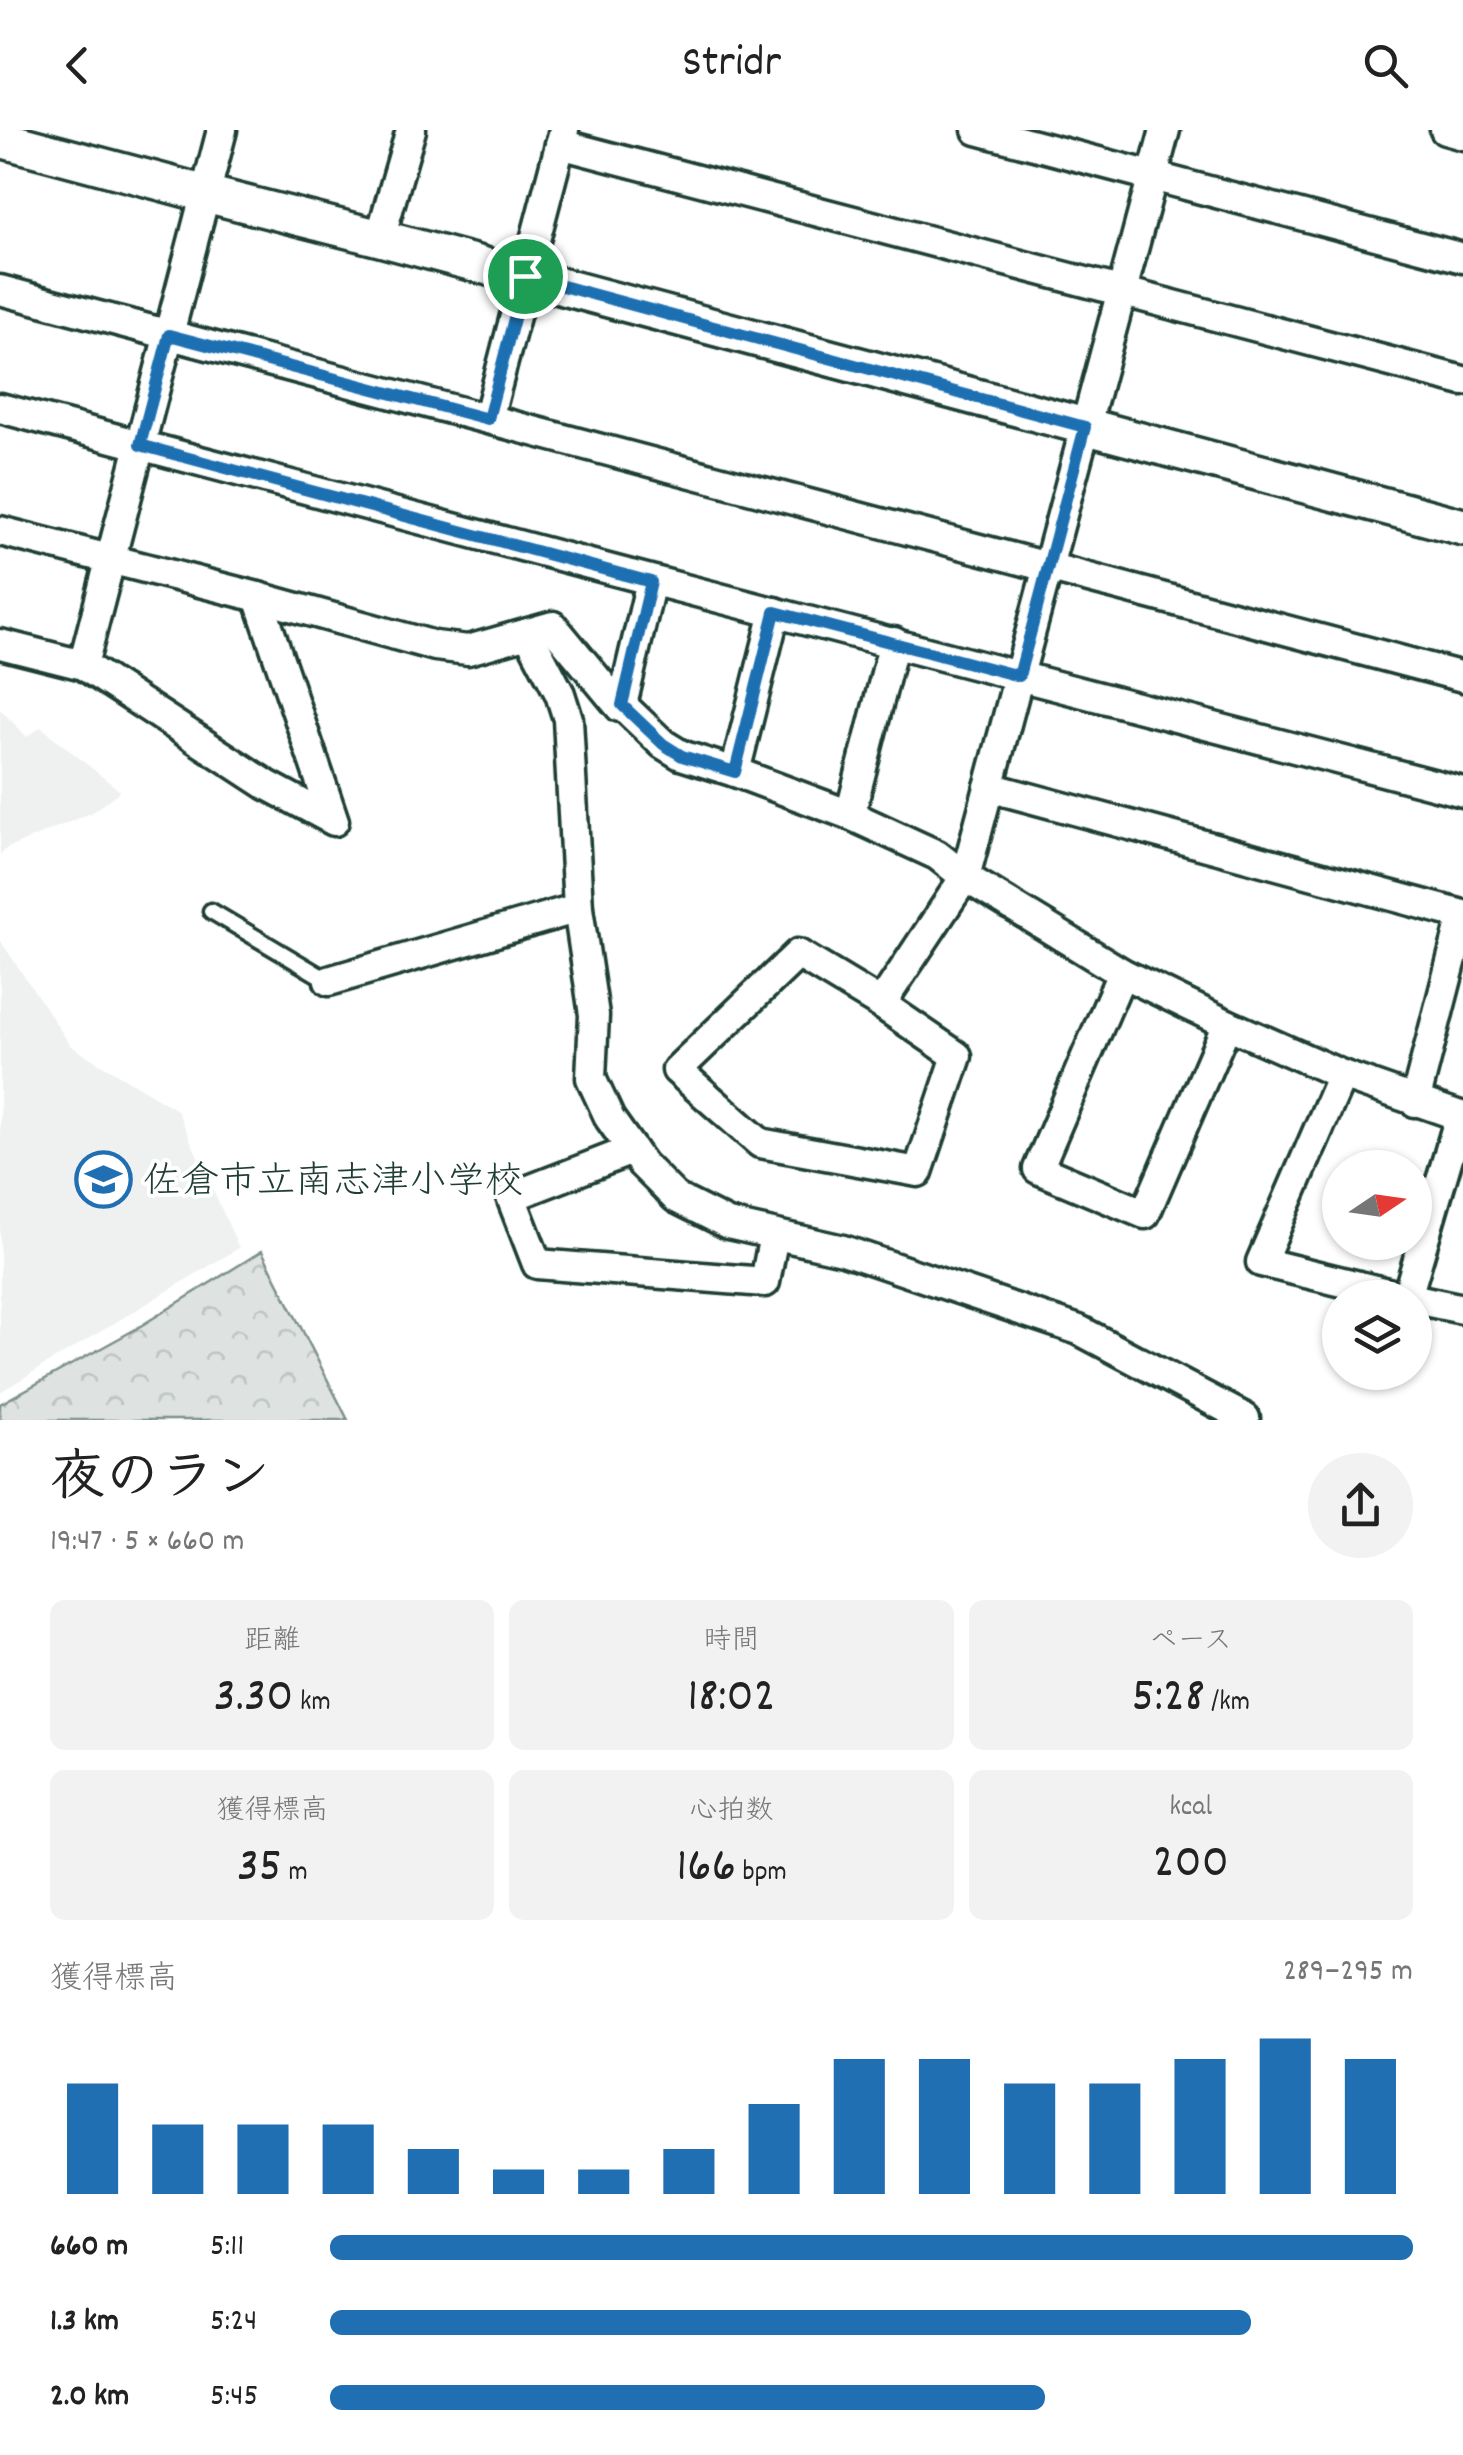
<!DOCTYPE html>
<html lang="ja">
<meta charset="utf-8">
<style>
body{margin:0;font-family:Dekko,"Klee One",sans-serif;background:#f2f2f2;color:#222;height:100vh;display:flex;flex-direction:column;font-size:38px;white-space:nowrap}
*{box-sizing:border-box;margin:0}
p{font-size:32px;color:#767676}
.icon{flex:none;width:55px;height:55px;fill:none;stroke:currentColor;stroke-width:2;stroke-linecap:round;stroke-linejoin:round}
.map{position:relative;height:1290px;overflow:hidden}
.panel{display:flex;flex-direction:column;background:#fff;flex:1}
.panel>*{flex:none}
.needle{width:65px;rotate:77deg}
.buttons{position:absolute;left:1322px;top:1020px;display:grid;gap:20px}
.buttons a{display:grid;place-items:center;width:110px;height:110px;border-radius:50%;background:#fff;box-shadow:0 2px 8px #0004;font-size:50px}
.pin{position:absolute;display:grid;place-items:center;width:85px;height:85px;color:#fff;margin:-42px;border:5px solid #fff;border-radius:50%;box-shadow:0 2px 10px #0007}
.round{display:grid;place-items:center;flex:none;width:105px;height:105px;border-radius:52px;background:#f2f2f2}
.headline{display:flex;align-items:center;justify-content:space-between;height:170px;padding:0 50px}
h1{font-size:55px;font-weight:600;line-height:75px}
.stats{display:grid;grid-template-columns:repeat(3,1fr);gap:15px;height:170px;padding:10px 50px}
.stats div{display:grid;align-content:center;border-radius:15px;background:#f2f2f2;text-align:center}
.stats b{font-size:50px;font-weight:600}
.stats small{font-size:28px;font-weight:400}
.stats p{font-size:28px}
.chart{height:280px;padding:20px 50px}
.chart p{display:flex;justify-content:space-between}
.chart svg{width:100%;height:180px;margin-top:10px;stroke:#1f6fb2;stroke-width:6}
ul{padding:0 50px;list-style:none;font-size:32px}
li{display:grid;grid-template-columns:160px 120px 1fr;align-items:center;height:75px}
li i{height:25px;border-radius:12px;background:#1f6fb2}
header{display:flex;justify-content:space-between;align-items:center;height:130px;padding:0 50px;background:#fff;font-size:45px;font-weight:600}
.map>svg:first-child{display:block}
.built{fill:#eef1f0}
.forest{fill:url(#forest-crowns);stroke:#7e908b;stroke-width:2.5}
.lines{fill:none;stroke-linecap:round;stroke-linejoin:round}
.service-casing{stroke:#1f3d34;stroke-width:21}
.minor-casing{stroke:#1f3d34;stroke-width:35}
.tertiary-casing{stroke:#1f3d34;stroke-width:42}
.service{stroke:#fff;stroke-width:14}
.minor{stroke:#fff;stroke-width:28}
.tertiary{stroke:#fff;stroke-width:35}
.route-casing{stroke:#fff;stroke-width:20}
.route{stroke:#1f6fb2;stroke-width:12}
.labels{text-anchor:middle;stroke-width:8;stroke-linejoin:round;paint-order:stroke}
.poi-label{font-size:38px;fill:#1f3d34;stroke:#fff;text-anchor:start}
</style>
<header><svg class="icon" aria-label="back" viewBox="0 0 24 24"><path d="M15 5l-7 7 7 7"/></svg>Stridr<svg class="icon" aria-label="search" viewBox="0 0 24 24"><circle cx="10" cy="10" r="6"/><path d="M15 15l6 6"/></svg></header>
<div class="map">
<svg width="1463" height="1290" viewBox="0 0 1463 1290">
<defs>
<pattern id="forest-crowns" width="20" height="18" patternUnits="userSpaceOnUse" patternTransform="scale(2.5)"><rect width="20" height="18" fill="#dee3e2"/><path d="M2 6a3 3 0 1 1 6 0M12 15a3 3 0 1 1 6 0" fill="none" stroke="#bec4c2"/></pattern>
</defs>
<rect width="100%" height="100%" fill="#fff"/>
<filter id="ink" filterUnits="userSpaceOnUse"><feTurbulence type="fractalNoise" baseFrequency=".01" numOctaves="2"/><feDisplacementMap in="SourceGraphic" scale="20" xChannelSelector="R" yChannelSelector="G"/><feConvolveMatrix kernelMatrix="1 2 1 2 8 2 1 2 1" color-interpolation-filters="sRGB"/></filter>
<g filter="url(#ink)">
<g class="built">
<path d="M 0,579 L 27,607 L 41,597 L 120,661 L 93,682 L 6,719 L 0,725 Z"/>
<path d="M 0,810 L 71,916 L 177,980 L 239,1118 L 0,1262 Z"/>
</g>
<path class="forest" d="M 262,1121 L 348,1290 L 0,1290 L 0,1274 L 134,1200 Z"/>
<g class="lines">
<defs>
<path id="service" d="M 211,781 L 329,851"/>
<g id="minor">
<path d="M 977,0 L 1463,128"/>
<path d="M 1445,0 L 1463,5"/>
<path d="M 560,14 L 1463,251"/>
<path d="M 380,108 L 411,0"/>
<path d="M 0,160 L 1463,547"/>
<path d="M 0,278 C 487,409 975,534 1463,662"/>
<path d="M 488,289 L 564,0"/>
<path d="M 0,401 L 258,467 L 435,516 L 468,520 L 553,496 L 620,577 L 622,575 L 663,614 L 681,625 L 735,642 L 850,685 L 937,725 L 965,747 L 1122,843 L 1227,894 L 1342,945 L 1463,987"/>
<path d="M 528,503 L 560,564 L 568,589 L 578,778 L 594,885 L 591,948 L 610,989 L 642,1034 L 676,1068 L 728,1094 L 843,1120 L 1079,1200 L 1245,1288"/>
<path d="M 0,514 L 83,535 L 267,655 L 334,691 L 258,467"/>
<path d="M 83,535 L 222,0"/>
<path d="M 622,575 L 651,451"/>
<path d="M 735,642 L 775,482"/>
<path d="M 989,657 L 1463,785"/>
<path d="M 850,685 L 894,512"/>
<path d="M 798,824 L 881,874 L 957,926 L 918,1042 L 760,1013 L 677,940 Z"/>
<path d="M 1122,843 L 1038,1039 L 1145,1084 L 1227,894"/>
<path d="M 329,851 L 578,778"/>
<path d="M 881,874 L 965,747 L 1165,0"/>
<path d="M 1342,945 L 1261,1132 L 1408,1168"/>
<path d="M 1415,972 L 1463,786"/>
<path d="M 632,1020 L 511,1067 L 537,1134 L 765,1152 L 774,1105"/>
<path d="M 1407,1167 L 1460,986"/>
<path d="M 1415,1169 L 1463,1179"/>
</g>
<path id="tertiary" d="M 0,9 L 206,64 L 380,108 L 1463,397"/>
</defs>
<use href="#service" class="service-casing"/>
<use href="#minor" class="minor-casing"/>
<use href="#tertiary" class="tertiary-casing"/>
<use href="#service" class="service"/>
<use href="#minor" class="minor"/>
<use href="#tertiary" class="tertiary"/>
</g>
</g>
<g class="lines" filter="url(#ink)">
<defs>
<path id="route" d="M 525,146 L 1085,297 L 1019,546 L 775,482 L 735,642 L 682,626 L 663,614 L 622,575 L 651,452 L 140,315 L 169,205 L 488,289 Z"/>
</defs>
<use href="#route" class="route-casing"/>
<use href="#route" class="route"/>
</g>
<defs>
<symbol id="school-ring" viewBox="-11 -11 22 22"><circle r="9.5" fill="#fff" stroke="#1f6fb2" stroke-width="1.5"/><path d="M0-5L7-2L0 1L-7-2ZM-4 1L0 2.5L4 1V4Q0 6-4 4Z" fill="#1f6fb2"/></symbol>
</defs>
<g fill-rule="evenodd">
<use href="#school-ring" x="72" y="1018" width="63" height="63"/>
</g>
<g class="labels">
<g class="poi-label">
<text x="143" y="1062">佐倉市立南志津小学校</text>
</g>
</g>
</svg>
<div class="buttons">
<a><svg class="needle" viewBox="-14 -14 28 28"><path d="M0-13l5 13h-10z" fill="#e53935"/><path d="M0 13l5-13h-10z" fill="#767676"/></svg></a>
<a><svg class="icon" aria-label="layers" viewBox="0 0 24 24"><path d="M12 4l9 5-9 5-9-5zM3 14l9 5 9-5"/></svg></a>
</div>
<div class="pin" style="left:525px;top:146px;background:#1e9e55"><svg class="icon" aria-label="arrive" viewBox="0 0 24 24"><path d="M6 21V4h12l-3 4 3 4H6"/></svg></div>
</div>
<section class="panel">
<div class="headline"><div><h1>夜のラン</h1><p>19:47 · 5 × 660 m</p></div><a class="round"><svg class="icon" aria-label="share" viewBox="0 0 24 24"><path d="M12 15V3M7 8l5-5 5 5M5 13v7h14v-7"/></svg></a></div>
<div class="stats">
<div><p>距離</p><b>3.30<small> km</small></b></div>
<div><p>時間</p><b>18:02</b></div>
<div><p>ペース</p><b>5:28<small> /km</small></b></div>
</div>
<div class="stats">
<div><p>獲得標高</p><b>35<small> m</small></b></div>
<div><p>心拍数</p><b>166<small> bpm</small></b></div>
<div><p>kcal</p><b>200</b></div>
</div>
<div class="chart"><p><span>獲得標高</span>289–295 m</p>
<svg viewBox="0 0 160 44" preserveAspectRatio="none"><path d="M5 44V17M15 44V27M25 44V27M35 44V27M45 44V33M55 44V38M65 44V38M75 44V33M85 44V22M95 44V11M105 44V11M115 44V17M125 44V17M135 44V11M145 44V6M155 44V11"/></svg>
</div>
<ul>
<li><b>660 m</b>5:11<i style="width:100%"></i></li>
<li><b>1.3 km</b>5:24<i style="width:85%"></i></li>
<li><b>2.0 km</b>5:45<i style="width:66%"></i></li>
</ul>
</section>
